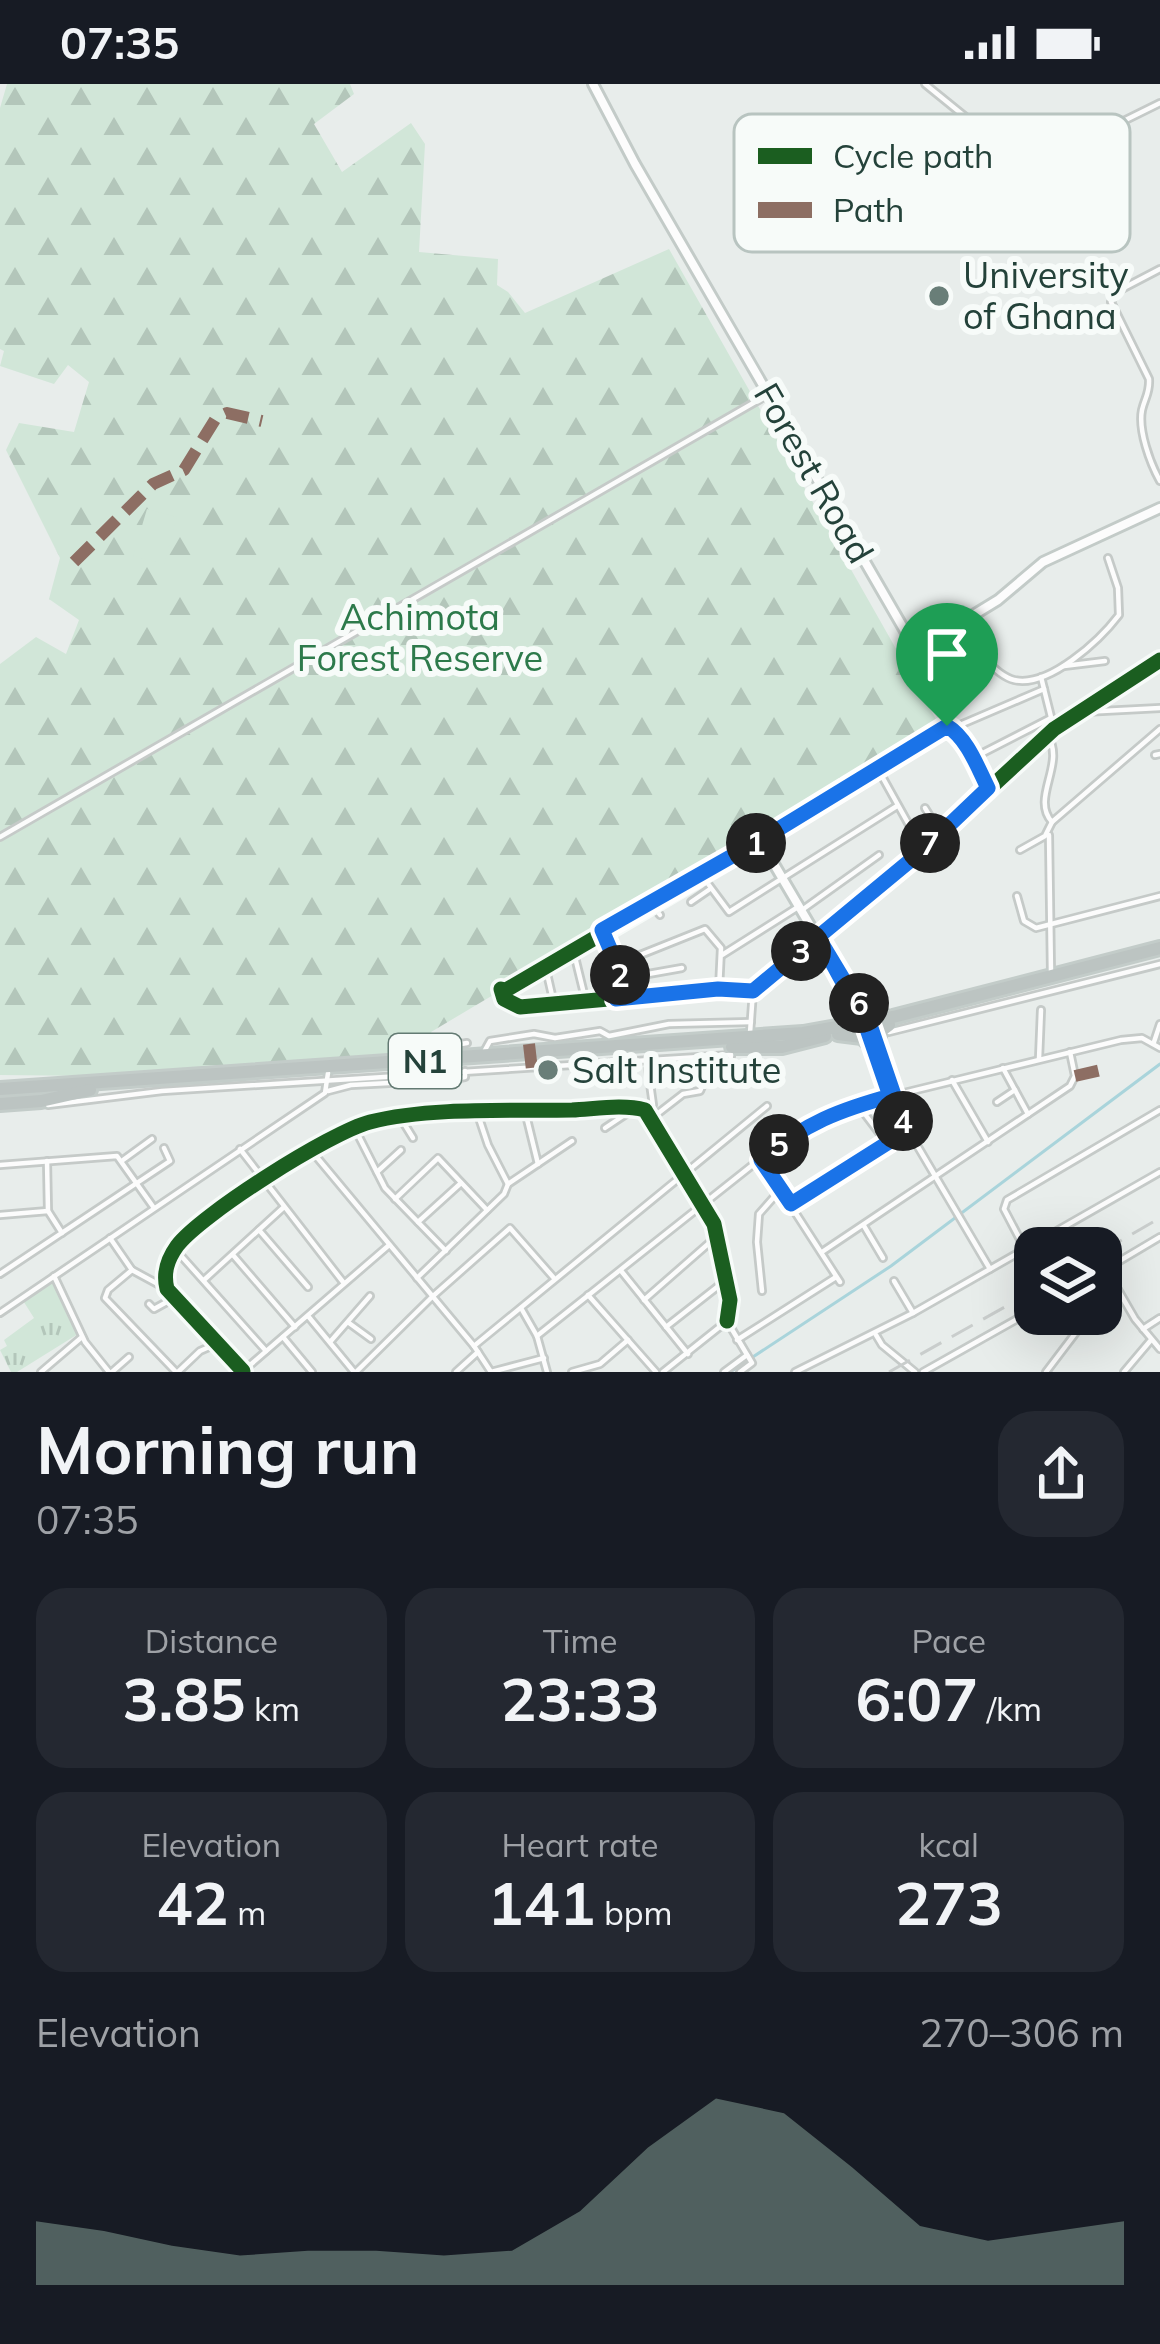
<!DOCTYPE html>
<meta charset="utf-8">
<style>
body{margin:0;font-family:Mulish,sans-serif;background:#242831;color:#f1f3f6;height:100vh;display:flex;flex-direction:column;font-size:45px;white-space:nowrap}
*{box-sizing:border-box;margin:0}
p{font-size:39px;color:#9ea1a6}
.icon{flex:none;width:66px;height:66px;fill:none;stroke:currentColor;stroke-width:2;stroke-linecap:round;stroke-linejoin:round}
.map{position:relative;height:1288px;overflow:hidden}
.side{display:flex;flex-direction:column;background:#171b24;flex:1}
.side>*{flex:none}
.buttons{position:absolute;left:1014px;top:1143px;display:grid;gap:24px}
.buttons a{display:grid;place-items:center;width:108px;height:108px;border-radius:24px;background:#171b24;box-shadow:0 12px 48px #0002;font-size:60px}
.pin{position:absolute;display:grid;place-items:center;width:102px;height:102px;color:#fff;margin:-123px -51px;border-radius:50% 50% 50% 0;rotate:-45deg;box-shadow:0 0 12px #0007}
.pin .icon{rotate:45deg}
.km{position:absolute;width:60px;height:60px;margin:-30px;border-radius:50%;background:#222;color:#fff;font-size:33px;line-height:60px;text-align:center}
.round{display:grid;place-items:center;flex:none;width:126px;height:126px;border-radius:36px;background:#242831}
.overview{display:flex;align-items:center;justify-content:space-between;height:204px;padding:0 36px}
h1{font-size:66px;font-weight:700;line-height:90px}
.metrics{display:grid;grid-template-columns:repeat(3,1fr);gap:18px;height:204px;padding:12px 36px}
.metrics div{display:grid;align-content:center;border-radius:30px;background:#242831;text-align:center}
.metrics b{font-size:60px;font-weight:700}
.metrics small{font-size:33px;font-weight:400}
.metrics p{font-size:33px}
.chart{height:336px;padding:24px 36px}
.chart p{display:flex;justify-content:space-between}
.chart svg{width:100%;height:216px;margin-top:12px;fill:#697e78;opacity:.7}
.status{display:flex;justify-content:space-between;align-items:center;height:84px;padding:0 60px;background:#171b24;direction:ltr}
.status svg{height:33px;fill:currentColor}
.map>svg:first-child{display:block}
.forest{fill:url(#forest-firs)}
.park{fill:url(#park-tufts)}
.garden{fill:#d1e6d8}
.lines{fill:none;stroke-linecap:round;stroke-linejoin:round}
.stream{stroke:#a9d4db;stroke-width:3}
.street-casing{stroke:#c5cac8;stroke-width:10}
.secondary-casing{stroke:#c3cbc8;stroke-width:14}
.highway-casing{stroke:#c3ccc9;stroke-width:18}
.street{stroke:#fcfcfc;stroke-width:4.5}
.secondary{stroke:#fcfcfc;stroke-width:8}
.highway{stroke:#bcc4c2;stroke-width:12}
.rail{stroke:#c9cdcc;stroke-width:3;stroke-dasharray:24 12;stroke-linecap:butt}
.quiet{stroke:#8d6e63;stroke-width:12;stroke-dasharray:24 12;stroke-linecap:butt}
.cycleway-casing{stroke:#f7fbf9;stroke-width:22}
.cycleway{stroke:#1b5e20;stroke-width:15}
.route-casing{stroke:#fff;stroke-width:24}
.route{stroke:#1a73e8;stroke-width:15}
.poi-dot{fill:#697e78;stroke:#f7fbf9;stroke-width:4.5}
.labels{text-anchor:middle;stroke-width:12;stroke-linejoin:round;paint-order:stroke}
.shield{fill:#f7fbf9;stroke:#637a73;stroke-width:3}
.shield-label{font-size:33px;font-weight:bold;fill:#24423a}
.poi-label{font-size:36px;fill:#24423a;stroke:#f7fbf9;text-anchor:start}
.street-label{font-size:36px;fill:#24423a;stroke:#f7fbf9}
.park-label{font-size:36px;fill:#2d7a4b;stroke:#f7fbf9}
.key{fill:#f7fbf9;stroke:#b8c4c0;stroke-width:3}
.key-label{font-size:33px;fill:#24423a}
</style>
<div class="status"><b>07:35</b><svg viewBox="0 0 49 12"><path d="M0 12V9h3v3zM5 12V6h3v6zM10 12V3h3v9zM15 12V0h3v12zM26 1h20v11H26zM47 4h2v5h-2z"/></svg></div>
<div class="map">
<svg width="1160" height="1288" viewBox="0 0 1160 1288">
<defs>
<pattern id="forest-firs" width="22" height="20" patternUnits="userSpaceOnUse" patternTransform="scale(3)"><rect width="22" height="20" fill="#d1e6d8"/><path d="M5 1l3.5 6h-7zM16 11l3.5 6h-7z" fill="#b3c6ba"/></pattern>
<pattern id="park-tufts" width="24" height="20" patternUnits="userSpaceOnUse" patternTransform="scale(3)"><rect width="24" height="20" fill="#d1e6d8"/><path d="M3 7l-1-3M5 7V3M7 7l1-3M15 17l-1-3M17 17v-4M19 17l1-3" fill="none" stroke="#b3c6ba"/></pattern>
</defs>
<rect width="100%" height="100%" fill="#e8edeb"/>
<path class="forest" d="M 7,0 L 350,0 L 354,10 L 314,40 L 342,88 L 411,39 L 425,60 L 419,168 L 498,175 L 497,201 L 508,208 L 525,229 L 669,165 L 941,644 L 431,948 L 441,969 L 95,992 L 0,991 L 0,580 L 36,553 L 66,570 L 79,536 L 49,515 L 60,474 L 6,366 L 19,339 L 74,348 L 89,298 L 68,281 L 54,300 L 0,282 L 4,267 L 0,265 L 0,24 Z"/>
<path class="park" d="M 53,1194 L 78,1250 L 17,1288 L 11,1288 L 0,1266 L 7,1262 L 4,1256 L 34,1234 L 22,1215 Z"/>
<path class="garden" d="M 147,425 L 177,433 L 164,480 L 133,472 Z"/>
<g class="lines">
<path class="stream" d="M 730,1288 L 891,1182 L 1160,980"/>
<defs>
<g id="street">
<path d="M 925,0 L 973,39 L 971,45"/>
<path d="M 1107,137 L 1073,62 L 1160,19"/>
<path d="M 1160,185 L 1116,208 L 1111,218 L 1149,295 C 1150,309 1145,313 1142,326 C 1138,346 1150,379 1160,397"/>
<path d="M 982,573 C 992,582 1002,593 1014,596 C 1049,604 1100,556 1119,531 L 1118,504 L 1108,474"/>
<path d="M 1064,582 L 1105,577"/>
<path d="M 1041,593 L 1054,645"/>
<path d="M 1083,628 L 1160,624"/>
<path d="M 953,644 L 1044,605"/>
<path d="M 955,646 L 988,703"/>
<path d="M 1047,651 C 1067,679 1030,714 1052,738"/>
<path d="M 1155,671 L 1160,670"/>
<path d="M 973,674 L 1051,634"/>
<path d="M 879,687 L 923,766"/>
<path d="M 925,724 L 941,750"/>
<path d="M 1049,751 L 1051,889"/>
<path d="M 0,753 L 769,310"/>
<path d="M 758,758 L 506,906 L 501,905 L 504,915 L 520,923 L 719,905 L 753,907 L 923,766 L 1054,645 L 1160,576"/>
<path d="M 1020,766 L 1045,752 L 1052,738 L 1160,645"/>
<path d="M 700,789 L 729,828 L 897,722"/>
<path d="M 1017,812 L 1024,837 L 1036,844 L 1160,812"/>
<path d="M 650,818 L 660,831"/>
<path d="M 691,818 L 710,805"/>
<path d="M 802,826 L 879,771"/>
<path d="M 603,846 L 620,888 L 616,915"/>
<path d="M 573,865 L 586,918"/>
<path d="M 722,871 L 798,823"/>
<path d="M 615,881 L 705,845 L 721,864 L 719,905"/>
<path d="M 546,885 L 554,920"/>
<path d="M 620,895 L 682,884"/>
<path d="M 871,945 L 908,1046 L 990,1185"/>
<path d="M 889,948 L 1160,880"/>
<path d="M 750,949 L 753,907"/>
<path d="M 1154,958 L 1160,940"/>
<path d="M 873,964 L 892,1015"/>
<path d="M 485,966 L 490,957 L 534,950 L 555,954 L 600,947 L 609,952 L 669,940 L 751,938"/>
<path d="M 454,969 L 449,968 L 449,962 L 467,959"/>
<path d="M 1039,975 L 1041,926"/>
<path d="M 1003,984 L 1028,1030"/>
<path d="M 453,995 L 465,993 L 465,987"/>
<path d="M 952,996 L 988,1058"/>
<path d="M 328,1007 L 351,1001 L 447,996 L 447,990"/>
<path d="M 997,1018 L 1015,1006"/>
<path d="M 48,1021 L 162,1007 L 731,971"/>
<path d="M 858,1021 L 880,1050"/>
<path d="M 525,1027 L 538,1080"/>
<path d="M 477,1028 L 488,1061 L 508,1100"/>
<path d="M 647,1028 L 653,1021 L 648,985"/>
<path d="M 400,1033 L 413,1054"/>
<path d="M 652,1034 L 683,1010 L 700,1007 L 708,989 L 730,979 L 731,971"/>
<path d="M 354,1043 L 385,1104 L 446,1167"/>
<path d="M 605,1044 L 635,1024"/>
<path d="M 240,1065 L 343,1198"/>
<path d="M 310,1065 L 474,1262 L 491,1288 L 544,1274"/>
<path d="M 123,1076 L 152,1055"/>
<path d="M 47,1077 L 48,1127 L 62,1149"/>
<path d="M 762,1077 L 840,1198"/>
<path d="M 0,1081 L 117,1072 L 154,1124"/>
<path d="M 377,1088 L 401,1066"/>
<path d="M 395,1115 L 438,1074 L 487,1126"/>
<path d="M 791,1120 L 908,1046"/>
<path d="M 0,1131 L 48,1127"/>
<path d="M 418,1138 L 461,1099"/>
<path d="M 864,1142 L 883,1174"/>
<path d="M 259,1146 L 308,1203"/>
<path d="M 110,1154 L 132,1186 L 167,1205"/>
<path d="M 175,1165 L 266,1267"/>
<path d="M 1025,1165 L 1004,1125 L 1007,1116 L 1160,1026"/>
<path d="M 822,1168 L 1070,1002 L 1075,992 L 1070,968"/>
<path d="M 233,1171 L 295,1243"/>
<path d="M 1106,1185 L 1135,1235 L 1160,1265"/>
<path d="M 132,1186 L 108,1206 L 105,1214 L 176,1288"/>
<path d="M 622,1188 L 688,1270"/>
<path d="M 1101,1188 L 1160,1153"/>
<path d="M 0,1190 L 170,1077 L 164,1064"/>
<path d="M 54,1192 L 85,1258 L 109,1288"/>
<path d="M 417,1194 L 504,1110 L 508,1100 L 572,1057"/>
<path d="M 204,1196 L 284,1123"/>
<path d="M 894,1197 L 913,1229"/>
<path d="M 762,1207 L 757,1158 L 759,1130 L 781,1105"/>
<path d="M 588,1211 L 656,1288"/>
<path d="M 644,1216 L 716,1153"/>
<path d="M 1101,1219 L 1118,1206"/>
<path d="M 149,1220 L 154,1225 L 174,1214"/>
<path d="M 521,1224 L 537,1252 L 547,1288"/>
<path d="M 0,1229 L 325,1009 L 328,989"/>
<path d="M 308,1232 L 354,1288"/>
<path d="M 727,1237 L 752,1279 L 740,1288"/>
<path d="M 349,1239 L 371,1255"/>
<path d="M 666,1243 L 726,1196"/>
<path d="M 1143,1245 L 1160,1234"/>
<path d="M 876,1251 L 882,1261 L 915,1288"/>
<path d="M 537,1252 L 789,1052 L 823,1033 L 871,1017 L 1121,956 L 1142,954 L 1160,964"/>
<path d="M 283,1253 L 312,1288"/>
<path d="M 737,1256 L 836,1193"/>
<path d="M 330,1258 L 370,1212"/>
<path d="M 474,1262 L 767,1022"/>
<path d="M 243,1287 L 167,1205 C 163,1189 167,1176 177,1162 C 200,1131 331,1048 370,1038 C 429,1023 510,1027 572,1026 C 595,1025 623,1020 645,1026 L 714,1140 L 730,1216 L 727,1237"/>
<path d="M 41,1288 L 82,1253"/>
<path d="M 112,1288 L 129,1273"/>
<path d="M 178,1288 L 200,1267 L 216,1260"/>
<path d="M 242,1288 L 388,1162"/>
<path d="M 356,1288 L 432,1213 L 510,1144 L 553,1193"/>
<path d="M 456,1288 L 478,1268"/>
<path d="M 572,1288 L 600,1280 L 628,1256"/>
<path d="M 663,1288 L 727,1237"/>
<path d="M 724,1288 L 747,1271"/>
<path d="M 795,1288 L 913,1229 L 1160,1088"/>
<path d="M 923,1288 L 1035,1225"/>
<path d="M 1046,1288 L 1090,1230"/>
<path d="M 1124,1288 L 1151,1256"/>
</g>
<g id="secondary">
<path d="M 593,0 L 635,80 L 916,566 L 947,636 L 945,645 L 761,758 L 871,945"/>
<path d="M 916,566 L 998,516 L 1043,478 L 1160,424"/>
</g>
<g id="highway">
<path d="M 838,950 L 862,953 L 872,962"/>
<path d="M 875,961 L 881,947 L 889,941"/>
<path d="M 732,963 L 782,963 L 825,952"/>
<path d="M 0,1005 L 803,949 L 893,933 L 1160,864"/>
<path d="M 0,1020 L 41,1017 L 90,1006"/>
</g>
</defs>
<use href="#street" class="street-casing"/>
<use href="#secondary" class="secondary-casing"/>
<use href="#highway" class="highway-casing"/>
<use href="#street" class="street"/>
<use href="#secondary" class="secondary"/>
<use href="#highway" class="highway"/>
<g class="rail">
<path d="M 1101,1168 L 1160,1134"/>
<path d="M 889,1288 L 1035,1206"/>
</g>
<g class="quiet">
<path d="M 74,478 L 153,400 L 184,386 L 216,334 L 227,329 L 262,337"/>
<path d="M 529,960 L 532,986"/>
<path d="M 1075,992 L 1101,986"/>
</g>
<defs>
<g id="cycleway">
<path d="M 762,756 L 506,906 L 501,905 L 504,915 L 520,923 L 719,905 L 753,907 L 923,766 L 1054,645 L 1160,576"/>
<path d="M 243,1287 L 167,1205 C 163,1189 167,1176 177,1162 C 200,1131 331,1048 370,1038 C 429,1023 510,1027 572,1026 C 595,1025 623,1020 645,1026 L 714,1140 L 730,1216 L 727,1237"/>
</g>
</defs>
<use href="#cycleway" class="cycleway-casing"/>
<use href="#cycleway" class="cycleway"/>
</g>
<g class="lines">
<defs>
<path id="route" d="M 947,642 L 762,755 L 602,846 L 620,888 L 616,915 L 718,905 L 753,907 L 818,853 L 865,939 L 890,1012 L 908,1046 L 791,1120 L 761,1076 C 805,1039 839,1026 894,1011 L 869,938 L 818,853 L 923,766 L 988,704 C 977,682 967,654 947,642"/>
</defs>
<use href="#route" class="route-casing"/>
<use href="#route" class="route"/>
</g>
<g class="poi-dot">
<circle cx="939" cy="212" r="12"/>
<circle cx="548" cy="986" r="12"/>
</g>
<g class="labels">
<rect class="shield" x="389" y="950" width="72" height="54" rx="9"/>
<g class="shield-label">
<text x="425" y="989">N1</text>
</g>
<g class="poi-label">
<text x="963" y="204">University<tspan x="963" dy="41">of Ghana</tspan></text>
<text x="572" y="999">Salt Institute</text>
</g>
<g class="street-label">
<text transform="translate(814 389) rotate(60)" y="13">Forest Road</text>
</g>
<g class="park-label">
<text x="420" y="546">Achimota<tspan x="420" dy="41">Forest Reserve</tspan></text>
</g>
</g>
<rect x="734" y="30" width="396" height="138" rx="18" class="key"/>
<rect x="758" y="64" width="54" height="16" fill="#1b5e20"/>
<rect x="758" y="118" width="54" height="16" fill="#8d6e63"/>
<g class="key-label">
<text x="833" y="84">Cycle path</text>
<text x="833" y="138">Path</text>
</g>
</svg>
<div class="buttons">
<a><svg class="icon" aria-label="layers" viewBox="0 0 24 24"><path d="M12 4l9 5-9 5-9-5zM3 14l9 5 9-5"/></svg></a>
</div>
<div class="pin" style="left:947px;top:642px;background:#1e9e55"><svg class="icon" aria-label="arrive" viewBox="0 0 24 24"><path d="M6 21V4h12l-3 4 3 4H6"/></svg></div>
<b class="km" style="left:756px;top:759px">1</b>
<b class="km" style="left:620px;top:891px">2</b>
<b class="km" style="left:801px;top:867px">3</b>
<b class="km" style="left:903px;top:1037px">4</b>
<b class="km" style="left:779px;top:1060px">5</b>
<b class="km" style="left:859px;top:919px">6</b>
<b class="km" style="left:930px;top:759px">7</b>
</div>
<section class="side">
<div class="overview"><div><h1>Morning run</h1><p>07:35</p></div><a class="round"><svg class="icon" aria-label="share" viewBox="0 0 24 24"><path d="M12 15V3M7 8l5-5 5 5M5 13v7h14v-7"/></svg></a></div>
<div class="metrics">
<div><p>Distance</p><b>3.85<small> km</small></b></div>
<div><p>Time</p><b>23:33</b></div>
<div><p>Pace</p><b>6:07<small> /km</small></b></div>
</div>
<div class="metrics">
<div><p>Elevation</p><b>42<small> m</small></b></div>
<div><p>Heart rate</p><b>141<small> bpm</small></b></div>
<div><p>kcal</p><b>273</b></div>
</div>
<div class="chart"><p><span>Elevation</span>270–306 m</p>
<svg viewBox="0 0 160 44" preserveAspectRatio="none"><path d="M0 44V31L10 33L20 36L30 38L40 37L50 37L60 38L70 37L80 29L90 16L100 6L110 9L120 20L130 32L140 35L150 33L160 31V44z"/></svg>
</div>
</section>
